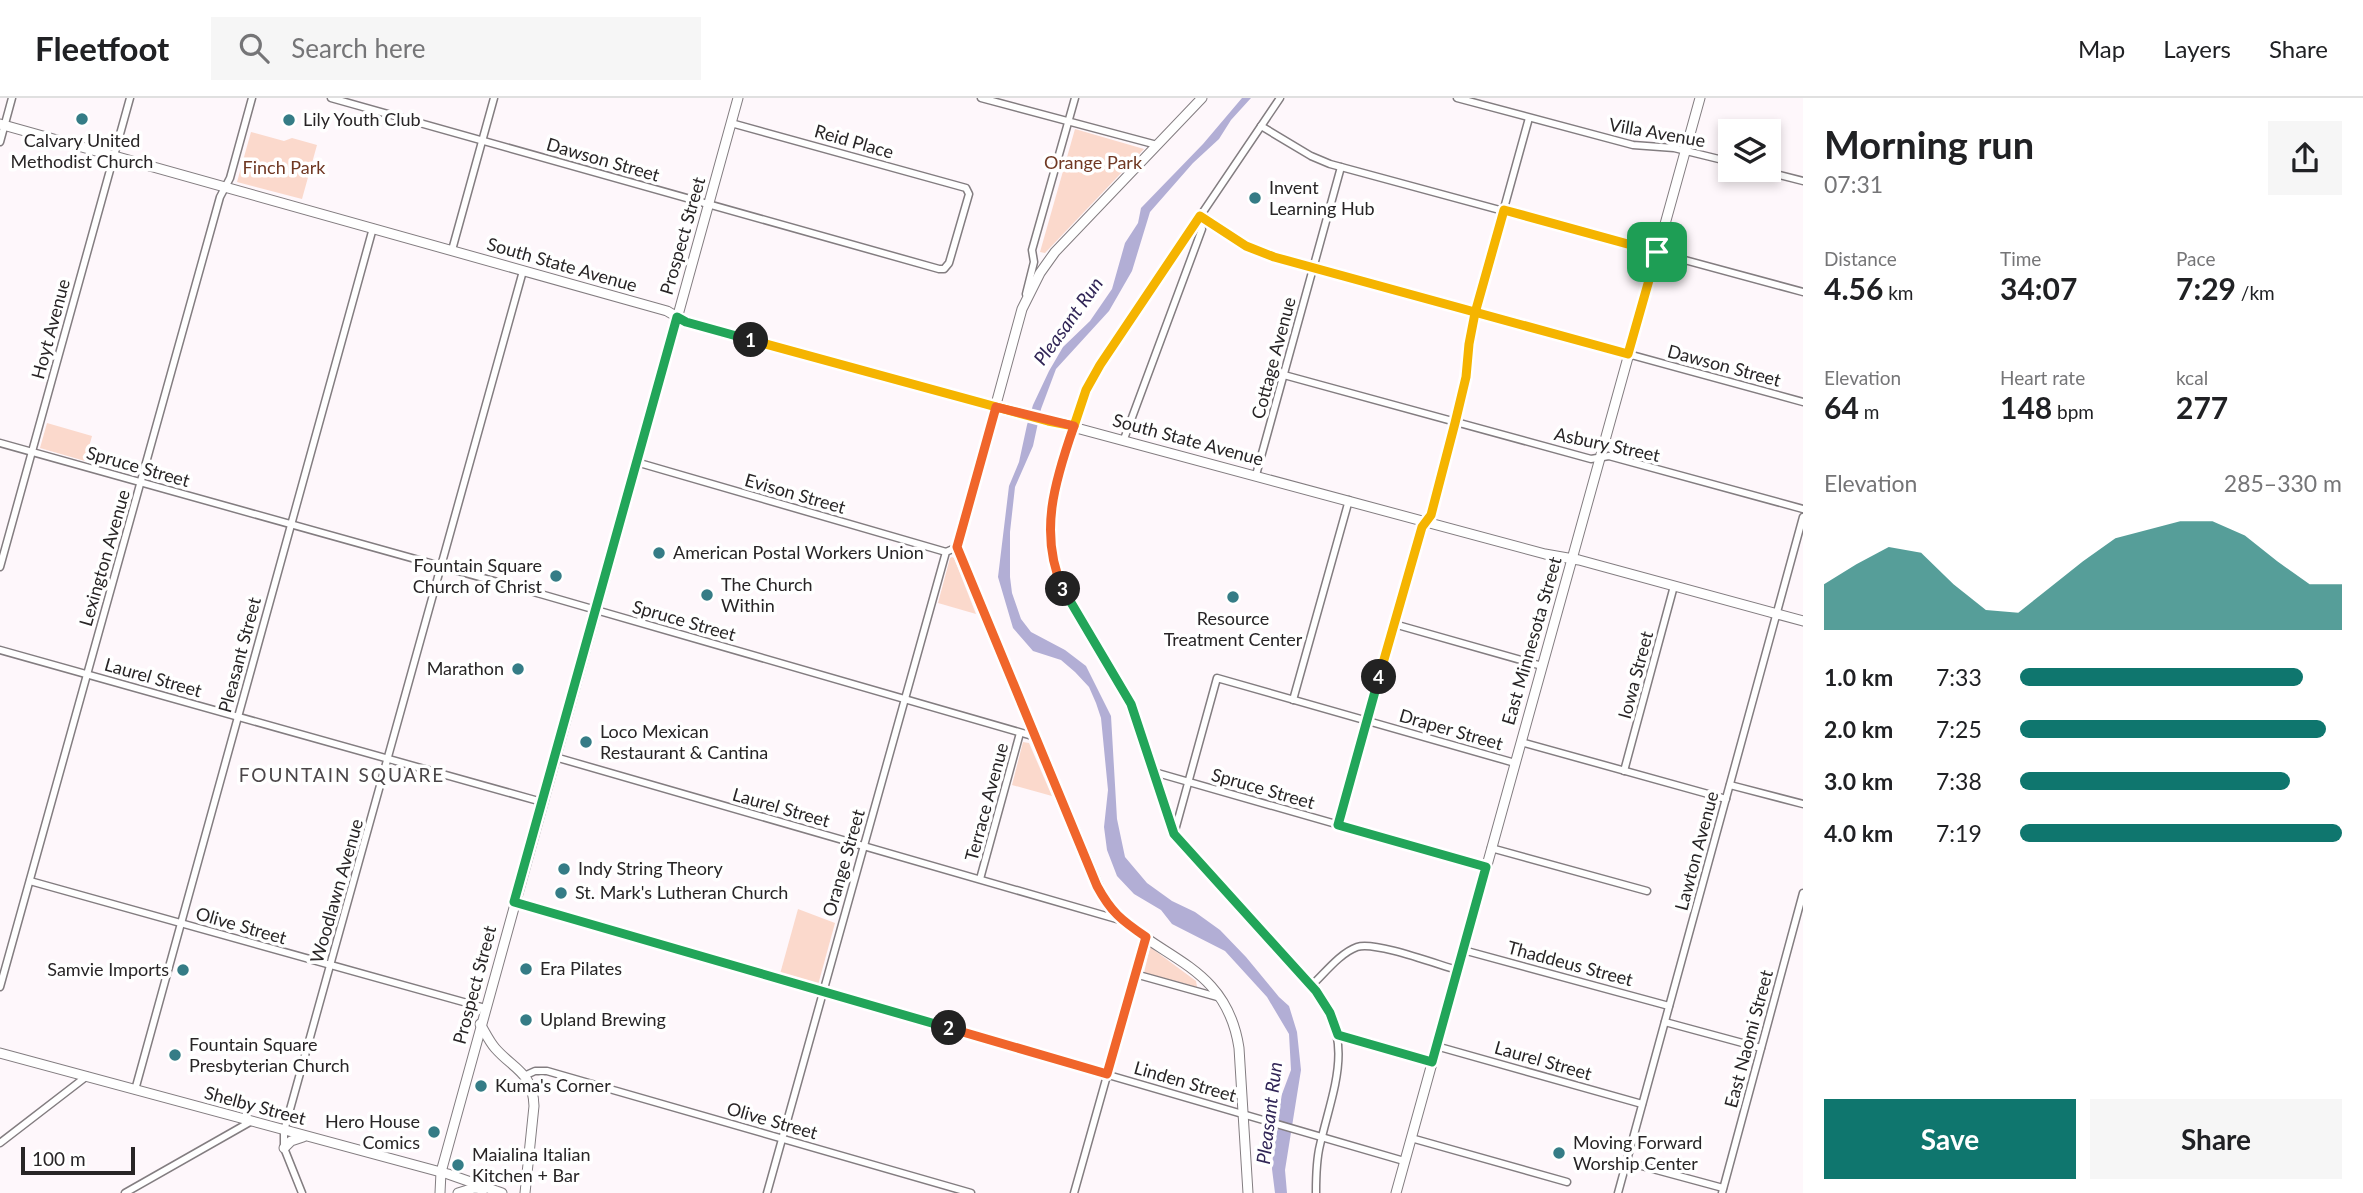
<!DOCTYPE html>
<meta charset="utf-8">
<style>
body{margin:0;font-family:Lato,sans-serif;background:#f6f6f6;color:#202124;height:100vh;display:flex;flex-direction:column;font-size:26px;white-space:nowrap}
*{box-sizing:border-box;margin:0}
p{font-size:23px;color:#757577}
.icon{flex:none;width:38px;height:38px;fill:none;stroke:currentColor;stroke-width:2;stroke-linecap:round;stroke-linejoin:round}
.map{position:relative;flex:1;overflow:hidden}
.details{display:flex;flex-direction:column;background:#fff;width:560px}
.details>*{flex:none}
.tools{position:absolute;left:1718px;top:21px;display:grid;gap:14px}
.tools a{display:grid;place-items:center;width:63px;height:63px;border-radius:0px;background:#fff;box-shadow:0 4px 10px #0003;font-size:35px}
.scale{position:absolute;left:21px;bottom:18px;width:114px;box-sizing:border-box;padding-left:7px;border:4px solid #282526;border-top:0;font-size:19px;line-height:24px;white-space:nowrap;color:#282526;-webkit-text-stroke:5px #fff;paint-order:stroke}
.pin{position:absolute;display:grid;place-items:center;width:60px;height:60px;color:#fff;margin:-30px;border-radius:14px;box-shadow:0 4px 10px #0006}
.km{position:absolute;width:35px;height:35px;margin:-18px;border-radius:50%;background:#222;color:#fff;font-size:19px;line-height:35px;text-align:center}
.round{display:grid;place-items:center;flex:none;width:74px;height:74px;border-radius:0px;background:#f6f6f6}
.headline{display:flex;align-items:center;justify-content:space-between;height:119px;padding:0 21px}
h1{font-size:38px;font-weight:700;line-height:52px}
.figures{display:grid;grid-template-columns:repeat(3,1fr);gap:10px;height:119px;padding:7px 21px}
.figures div{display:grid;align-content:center}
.figures b{font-size:30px;font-weight:700}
.figures small{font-size:19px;font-weight:400}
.figures p{font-size:19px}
.chart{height:196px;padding:14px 21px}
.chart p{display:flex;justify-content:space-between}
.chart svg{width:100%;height:126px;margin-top:7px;fill:#0f766e;opacity:.7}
.cta{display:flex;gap:14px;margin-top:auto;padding:14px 21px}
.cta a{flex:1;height:80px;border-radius:0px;background:#0f766e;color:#fff;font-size:28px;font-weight:700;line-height:80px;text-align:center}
.cta a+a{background:#f6f6f6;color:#202124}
ul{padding:0 21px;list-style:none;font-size:23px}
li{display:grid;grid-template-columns:112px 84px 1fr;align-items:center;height:52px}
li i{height:18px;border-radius:9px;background:#0f766e}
header{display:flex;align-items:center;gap:42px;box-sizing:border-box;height:98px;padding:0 35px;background:#fff;border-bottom:2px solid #e0e0e0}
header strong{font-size:33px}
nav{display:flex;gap:38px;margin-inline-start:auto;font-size:24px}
.search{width:490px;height:63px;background:#f6f6f6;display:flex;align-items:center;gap:18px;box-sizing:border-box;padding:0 24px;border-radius:0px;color:#757577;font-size:26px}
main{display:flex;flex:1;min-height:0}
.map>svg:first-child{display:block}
.green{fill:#fbd9cc}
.water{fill:#b2aed5}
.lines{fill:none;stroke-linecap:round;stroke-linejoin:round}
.street-casing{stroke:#837d80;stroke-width:9}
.secondary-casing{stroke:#837d80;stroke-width:11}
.street{stroke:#fff;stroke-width:6}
.secondary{stroke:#fff;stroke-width:9}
.split-1-casing{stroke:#fff;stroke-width:14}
.split-2-casing{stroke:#fff;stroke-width:14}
.split-3-casing{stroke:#fff;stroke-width:14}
.split-4-casing{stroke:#fff;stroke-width:14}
.split-5-casing{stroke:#fff;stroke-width:14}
.split-1{stroke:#f5b400;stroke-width:9}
.split-2{stroke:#22a559;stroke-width:9}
.split-3{stroke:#f0652b;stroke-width:9}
.split-4{stroke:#22a559;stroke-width:9}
.split-5{stroke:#f5b400;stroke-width:9}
.poi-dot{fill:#357c86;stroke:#fff;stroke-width:2.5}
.labels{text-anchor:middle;stroke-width:7;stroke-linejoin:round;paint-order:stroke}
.poi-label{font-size:18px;fill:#282526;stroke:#fff;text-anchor:start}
.street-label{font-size:18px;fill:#282526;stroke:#fff}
.park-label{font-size:18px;fill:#703823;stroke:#fff}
.water-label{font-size:19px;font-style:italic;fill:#302556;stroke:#fff}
.neighbourhood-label{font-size:19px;letter-spacing:2px;fill:#4b4648;stroke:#fff}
</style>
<header>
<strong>Fleetfoot</strong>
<div class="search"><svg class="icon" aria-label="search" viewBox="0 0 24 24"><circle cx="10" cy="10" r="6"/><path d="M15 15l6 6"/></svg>Search here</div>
<nav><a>Map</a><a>Layers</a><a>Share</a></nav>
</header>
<main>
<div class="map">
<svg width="1803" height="1095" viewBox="0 0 1803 1095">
<rect width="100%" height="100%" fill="#fef7fb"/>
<g class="green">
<path d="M 1075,31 L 1144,51 L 1045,155 L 1040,154 Z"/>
<path d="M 251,34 L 284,43 L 292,40 L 317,47 L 302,101 L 237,84 Z"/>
<path d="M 47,325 L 92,338 L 85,363 L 40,350 Z"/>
<path d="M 952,459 L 954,460 L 976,516 L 938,505 L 950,460 Z"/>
<path d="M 1023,644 L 1029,645 L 1052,698 L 1012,687 Z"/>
<path d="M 798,811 L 835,825 L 818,887 L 780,876 Z"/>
<path d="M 1150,849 L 1196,883 L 1197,889 L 1144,875 Z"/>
</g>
<path class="water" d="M 1242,0 L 1251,0 L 1231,22 L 1219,41 L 1193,65 L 1150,114 L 1132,173 L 1109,213 L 1056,271 L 1041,311 L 1033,348 L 1015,389 L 1010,434 L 1010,479 L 1012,495 L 1021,521 L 1031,534 L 1065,552 L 1086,568 L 1111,618 L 1117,721 L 1125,759 L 1147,785 L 1172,803 L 1195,814 L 1220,832 L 1246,859 L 1279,899 L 1289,908 L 1297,934 L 1301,972 L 1285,1072 L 1287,1095 L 1275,1095 L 1272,1071 L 1274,1042 L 1282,996 L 1291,972 L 1289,936 L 1267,899 L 1225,853 L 1172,826 L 1161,812 L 1134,796 L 1117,778 L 1107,752 L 1104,729 L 1108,692 L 1101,620 L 1096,605 L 1089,589 L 1075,574 L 1061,562 L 1033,553 L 1013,530 L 998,479 L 1009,388 L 1019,364 L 1027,327 L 1033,307 L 1049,273 L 1063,249 L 1090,223 L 1112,191 L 1125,145 L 1138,125 L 1141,110 L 1203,46 Z"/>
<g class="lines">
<defs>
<g id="street">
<path d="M 331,0 L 939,171 L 944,171 L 949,165 L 969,96 L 966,90 L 731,25"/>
<path d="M 981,0 L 1157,47"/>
<path d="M 1280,0 L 1105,259 L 1084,299 L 1052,402 L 1050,447 L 1058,481 L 1131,606 L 1174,736 L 1316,893 C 1356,945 1333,990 1320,1047 C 1316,1063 1316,1079 1316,1095"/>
<path d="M 1457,0 L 1633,47 L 1674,50 L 1731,64"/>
<path d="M 1261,28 L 1311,58 L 1330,66 L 1803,194"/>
<path d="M 0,44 L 12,0"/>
<path d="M 1760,72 L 1803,83"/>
<path d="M 1200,118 L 1246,148 L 1274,159 L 1803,304"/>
<path d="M 452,152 L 494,0"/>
<path d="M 1026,196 L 1034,164 L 1032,152 L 1075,0"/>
<path d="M 1284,277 L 1591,361 L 1609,358 L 1803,411"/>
<path d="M 1124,341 L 1202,131 L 1200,119"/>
<path d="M 0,345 L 544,497 L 1036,639"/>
<path d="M 636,364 L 946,454"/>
<path d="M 1256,377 L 1341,69"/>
<path d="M 0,469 L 130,0"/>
<path d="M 1394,526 L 1542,568"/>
<path d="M 0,552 L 542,704"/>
<path d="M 1293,602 L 1349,402"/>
<path d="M 1521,644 L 1726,701"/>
<path d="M 555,659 L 1120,822"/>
<path d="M 1624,673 L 1674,488"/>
<path d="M 1154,674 L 1486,769"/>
<path d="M 1730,687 L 1803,706"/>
<path d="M 1338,727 L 1422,429 L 1431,417 L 1456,325 L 1467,279 L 1469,246 L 1475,215 L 1529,20"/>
<path d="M 1174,736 L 1217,580 L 1515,665"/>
<path d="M 1491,750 L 1647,793"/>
<path d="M 980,781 L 1020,635"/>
<path d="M 30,783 L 485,910"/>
<path d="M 514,804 L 1404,1063"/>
<path d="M 1463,852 L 1669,908"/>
<path d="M 1135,876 L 1221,900"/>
<path d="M 1311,888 C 1324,876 1340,855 1357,849 C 1375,843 1436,866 1457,872"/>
<path d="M 0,889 L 220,99 L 230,80 L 252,0"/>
<path d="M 1665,924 L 1761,950"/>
<path d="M 1338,937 L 1432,964"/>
<path d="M 1436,948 L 1642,1006"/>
<path d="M 524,978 L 535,973 L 547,973 L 971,1095"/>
<path d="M 135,992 L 373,130"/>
<path d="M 1411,1040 L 1567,1084"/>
<path d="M 0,1045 L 87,978"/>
<path d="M 1627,1064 L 1723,1090"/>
<path d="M 125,1095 L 250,1024"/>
<path d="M 302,1095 L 284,1050 L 284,1033 L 523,173"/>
<path d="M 767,1095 L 946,454 L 957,449"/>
<path d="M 1074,1095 L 1146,839"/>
<path d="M 1618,1095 L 1803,419"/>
<path d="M 1722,1095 L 1803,795"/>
</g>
<g id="secondary">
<path d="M 1202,0 L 1055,154 L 1040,175 L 1022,211 L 957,449 L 1102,797 C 1144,862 1225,857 1239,950 L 1248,1095"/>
<path d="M 0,26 L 667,213 L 686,224 L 723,235 C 997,309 1271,382 1545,456 L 1579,462 L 1803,523"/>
<path d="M 480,926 C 485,934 489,943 495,950 C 513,971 533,974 534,1008 L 525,1095"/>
<path d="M 0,955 L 448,1076 L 502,1095"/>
<path d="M 284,1050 L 291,1043 L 303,1039"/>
<path d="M 440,1095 L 441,1074 L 738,0"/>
<path d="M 458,1095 L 474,1090 L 484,1091"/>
<path d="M 1396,1095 L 1700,0"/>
</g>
</defs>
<use href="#street" class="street-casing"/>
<use href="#secondary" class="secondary-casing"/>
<use href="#street" class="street"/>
<use href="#secondary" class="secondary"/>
</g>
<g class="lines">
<defs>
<path id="split-1" d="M 751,242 L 1048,323 L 1074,328 L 1086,292 L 1100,267 L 1200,118 L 1246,148 L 1274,159 L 1628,256 L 1657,154"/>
<path id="split-2" d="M 751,242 L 686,224 L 677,219 L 514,804 L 949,930"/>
<path id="split-3" d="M 949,930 L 1107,976 L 1146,839 C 1121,822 1111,814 1097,788 L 957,449 L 996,309 L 1074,328 C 1055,382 1038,436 1063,491"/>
<path id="split-4" d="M 1063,491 L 1131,606 L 1174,736 L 1316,893 L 1330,915 L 1338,937 L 1432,964 L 1486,769 L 1338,727 L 1379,579"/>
<path id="split-5" d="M 1379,579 L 1422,429 L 1431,417 L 1455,325 L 1466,279 L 1469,246 L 1475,215 L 1504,112 L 1657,154"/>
</defs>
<use href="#split-1" class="split-1-casing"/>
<use href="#split-2" class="split-2-casing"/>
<use href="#split-3" class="split-3-casing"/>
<use href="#split-4" class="split-4-casing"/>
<use href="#split-5" class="split-5-casing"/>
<use href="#split-1" class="split-1"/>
<use href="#split-2" class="split-2"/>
<use href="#split-3" class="split-3"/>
<use href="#split-4" class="split-4"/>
<use href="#split-5" class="split-5"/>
</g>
<g class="poi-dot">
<circle cx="82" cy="21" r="7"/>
<circle cx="289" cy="22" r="7"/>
<circle cx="1255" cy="100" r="7"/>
<circle cx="659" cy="455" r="7"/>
<circle cx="556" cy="478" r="7"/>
<circle cx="707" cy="497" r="7"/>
<circle cx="1233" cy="499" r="7"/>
<circle cx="518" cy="571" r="7"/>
<circle cx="586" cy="644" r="7"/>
<circle cx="564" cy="771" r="7"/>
<circle cx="561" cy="795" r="7"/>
<circle cx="526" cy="871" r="7"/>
<circle cx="183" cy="872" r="7"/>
<circle cx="526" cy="922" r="7"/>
<circle cx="175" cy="957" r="7"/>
<circle cx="481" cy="988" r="7"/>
<circle cx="434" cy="1034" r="7"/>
<circle cx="1559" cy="1055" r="7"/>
<circle cx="458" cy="1067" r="7"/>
</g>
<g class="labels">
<g class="poi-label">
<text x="303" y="28">Lily Youth Club</text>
<text x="82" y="49" text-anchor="middle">Calvary United<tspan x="82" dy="21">Methodist Church</tspan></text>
<text x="1269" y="96">Invent<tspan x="1269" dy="21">Learning Hub</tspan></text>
<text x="673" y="461">American Postal Workers Union</text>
<text x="542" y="474" text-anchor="end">Fountain Square<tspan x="542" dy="21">Church of Christ</tspan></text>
<text x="721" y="493">The Church<tspan x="721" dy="21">Within</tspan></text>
<text x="1233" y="527" text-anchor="middle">Resource<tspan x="1233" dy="21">Treatment Center</tspan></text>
<text x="504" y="577" text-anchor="end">Marathon</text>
<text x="600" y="640">Loco Mexican<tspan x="600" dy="21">Restaurant &amp; Cantina</tspan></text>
<text x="578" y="777">Indy String Theory</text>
<text x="575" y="801">St. Mark's Lutheran Church</text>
<text x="540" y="877">Era Pilates</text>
<text x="169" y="878" text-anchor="end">Samvie Imports</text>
<text x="540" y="928">Upland Brewing</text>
<text x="189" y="953">Fountain Square<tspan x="189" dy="21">Presbyterian Church</tspan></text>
<text x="495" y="994">Kuma's Corner</text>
<text x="420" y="1030" text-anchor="end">Hero House<tspan x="420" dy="21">Comics</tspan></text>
<text x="1573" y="1051">Moving Forward<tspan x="1573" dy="21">Worship Center</tspan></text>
<text x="472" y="1063">Maialina Italian<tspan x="472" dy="21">Kitchen + Bar</tspan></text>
</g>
<g class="street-label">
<text transform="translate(1657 35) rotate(10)" y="6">Villa Avenue</text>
<text transform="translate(854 44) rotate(16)" y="6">Reid Place</text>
<text transform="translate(603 62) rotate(16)" y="6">Dawson Street</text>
<text transform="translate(683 138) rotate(-74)" y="6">Prospect Street</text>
<text transform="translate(562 167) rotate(16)" y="6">South State Avenue</text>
<text transform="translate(51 231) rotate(-75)" y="6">Hoyt Avenue</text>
<text transform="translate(1274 260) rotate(-75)" y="6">Cottage Avenue</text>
<text transform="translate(1724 268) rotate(15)" y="6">Dawson Street</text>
<text transform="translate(1188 342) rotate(15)" y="6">South State Avenue</text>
<text transform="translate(1607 347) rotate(12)" y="6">Asbury Street</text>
<text transform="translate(138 369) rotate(16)" y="6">Spruce Street</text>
<text transform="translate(795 396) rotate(16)" y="6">Evison Street</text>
<text transform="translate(105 460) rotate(-74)" y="6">Lexington Avenue</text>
<text transform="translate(684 523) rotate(16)" y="6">Spruce Street</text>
<text transform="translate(1532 543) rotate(-74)" y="6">East Minnesota Street</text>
<text transform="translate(240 557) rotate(-75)" y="6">Pleasant Street</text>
<text transform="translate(1636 577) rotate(-75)" y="6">Iowa Street</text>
<text transform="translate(153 580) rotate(16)" y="6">Laurel Street</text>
<text transform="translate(1451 632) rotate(16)" y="6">Draper Street</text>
<text transform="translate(1263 691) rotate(16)" y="6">Spruce Street</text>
<text transform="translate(987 704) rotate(-75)" y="6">Terrace Avenue</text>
<text transform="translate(781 710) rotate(16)" y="6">Laurel Street</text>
<text transform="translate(1697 753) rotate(-75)" y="6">Lawton Avenue</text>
<text transform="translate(844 765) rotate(-74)" y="6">Orange Street</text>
<text transform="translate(337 793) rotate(-74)" y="6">Woodlawn Avenue</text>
<text transform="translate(241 828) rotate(16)" y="6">Olive Street</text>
<text transform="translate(1570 866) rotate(15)" y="6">Thaddeus Street</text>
<text transform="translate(475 887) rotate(-75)" y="6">Prospect Street</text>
<text transform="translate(1749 941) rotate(-75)" y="6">East Naomi Street</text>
<text transform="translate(1543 963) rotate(16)" y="6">Laurel Street</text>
<text transform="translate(1185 984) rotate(16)" y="6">Linden Street</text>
<text transform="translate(255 1008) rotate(15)" y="6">Shelby Street</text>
<text transform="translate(772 1023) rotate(16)" y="6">Olive Street</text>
</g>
<g class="park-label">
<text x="1093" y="71">Orange Park</text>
<text x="284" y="76">Finch Park</text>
</g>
<g class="water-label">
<text transform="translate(1068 223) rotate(-54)" y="7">Pleasant Run</text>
<text transform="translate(1269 1015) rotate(-83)" y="7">Pleasant Run</text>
</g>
<g class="neighbourhood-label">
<text x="342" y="684">FOUNTAIN SQUARE</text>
</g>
</g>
</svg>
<div class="tools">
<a><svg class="icon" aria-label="layers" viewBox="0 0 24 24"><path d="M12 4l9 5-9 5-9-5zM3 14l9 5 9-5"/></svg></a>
</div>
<div class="scale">100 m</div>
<div class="pin" style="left:1657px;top:154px;background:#1e9e55"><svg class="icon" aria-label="arrive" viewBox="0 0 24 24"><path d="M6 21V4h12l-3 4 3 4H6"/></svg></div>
<b class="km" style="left:751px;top:242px">1</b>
<b class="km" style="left:949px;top:930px">2</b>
<b class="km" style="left:1063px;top:491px">3</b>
<b class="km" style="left:1379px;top:579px">4</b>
</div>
<section class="details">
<div class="headline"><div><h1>Morning run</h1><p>07:31</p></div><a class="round"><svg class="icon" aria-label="share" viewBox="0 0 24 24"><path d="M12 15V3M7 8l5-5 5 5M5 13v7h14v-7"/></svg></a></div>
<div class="figures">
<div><p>Distance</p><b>4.56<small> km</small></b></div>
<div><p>Time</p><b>34:07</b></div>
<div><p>Pace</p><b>7:29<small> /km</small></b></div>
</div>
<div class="figures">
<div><p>Elevation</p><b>64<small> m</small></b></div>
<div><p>Heart rate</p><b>148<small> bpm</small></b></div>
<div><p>kcal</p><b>277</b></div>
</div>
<div class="chart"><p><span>Elevation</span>285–330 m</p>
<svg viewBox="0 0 160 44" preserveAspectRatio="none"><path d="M0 44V28L10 21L20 15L30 17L40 28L50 37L60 38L70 29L80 20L90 12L100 9L110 6L120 6L130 11L140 20L150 28L160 28V44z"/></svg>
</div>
<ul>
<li><b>1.0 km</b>7:33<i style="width:88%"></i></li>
<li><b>2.0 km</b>7:25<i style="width:95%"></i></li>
<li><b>3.0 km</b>7:38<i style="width:84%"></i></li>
<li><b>4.0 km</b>7:19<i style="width:100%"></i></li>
</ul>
<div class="cta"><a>Save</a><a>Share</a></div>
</section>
</main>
